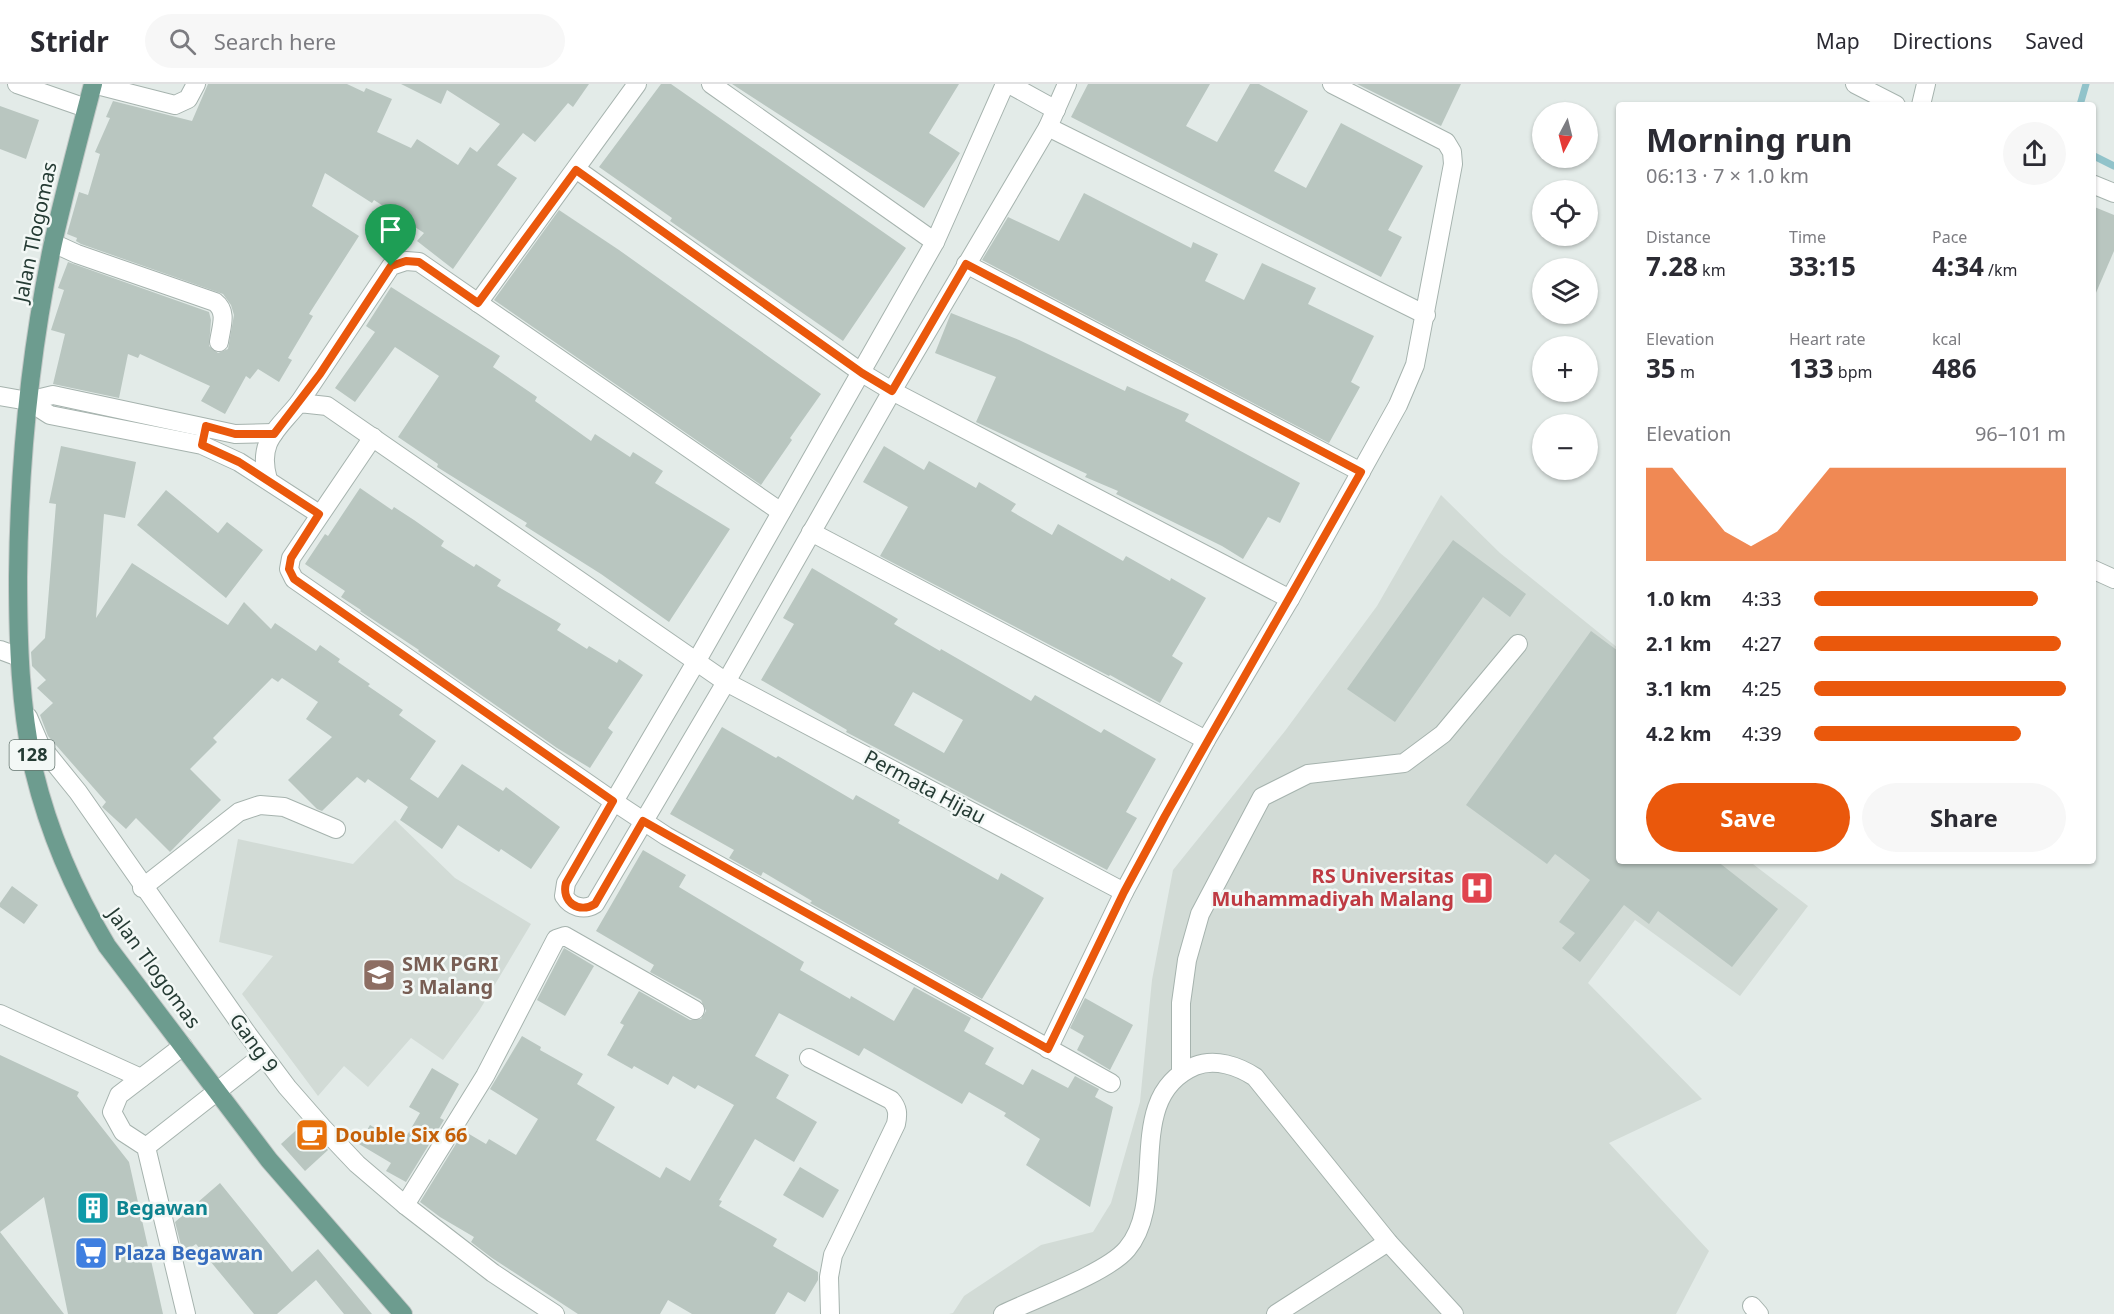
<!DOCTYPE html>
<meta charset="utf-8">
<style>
body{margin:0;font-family:"Noto Sans",sans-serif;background:#f7f7f7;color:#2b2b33;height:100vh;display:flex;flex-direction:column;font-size:22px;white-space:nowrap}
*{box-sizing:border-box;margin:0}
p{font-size:20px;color:#7c7c81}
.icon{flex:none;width:33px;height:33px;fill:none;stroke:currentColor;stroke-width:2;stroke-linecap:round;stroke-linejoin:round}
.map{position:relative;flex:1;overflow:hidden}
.panel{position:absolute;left:1616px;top:18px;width:480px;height:762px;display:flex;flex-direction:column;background:#fff;border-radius:6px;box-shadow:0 2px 4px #0004}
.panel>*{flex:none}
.needle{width:39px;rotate:187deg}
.buttons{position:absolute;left:1532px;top:18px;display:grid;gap:12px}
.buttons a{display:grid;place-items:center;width:66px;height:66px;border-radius:50%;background:#fff;box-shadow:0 2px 4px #0004;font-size:30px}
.pin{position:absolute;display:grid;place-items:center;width:51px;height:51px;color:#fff;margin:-62px -26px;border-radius:50% 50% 50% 0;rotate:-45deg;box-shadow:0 0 6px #0007}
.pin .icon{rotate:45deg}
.round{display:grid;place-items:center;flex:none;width:63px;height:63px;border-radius:32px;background:#f7f7f7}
.headline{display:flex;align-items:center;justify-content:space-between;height:102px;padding:0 30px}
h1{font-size:33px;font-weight:700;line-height:45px}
.stats{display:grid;grid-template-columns:repeat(3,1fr);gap:9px;height:102px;padding:6px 30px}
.stats div{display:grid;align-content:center}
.stats b{font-size:26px;font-weight:700}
.stats small{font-size:16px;font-weight:400}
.stats p{font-size:16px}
.chart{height:168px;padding:12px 30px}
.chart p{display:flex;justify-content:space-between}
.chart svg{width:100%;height:108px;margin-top:6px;fill:#ea580c;opacity:.7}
.primary-button{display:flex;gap:12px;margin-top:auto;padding:12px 30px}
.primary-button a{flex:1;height:69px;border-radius:36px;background:#ea580c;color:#fff;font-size:24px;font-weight:700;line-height:69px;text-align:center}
.primary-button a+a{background:#f7f7f7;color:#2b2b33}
ul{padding:0 30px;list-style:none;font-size:20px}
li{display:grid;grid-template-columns:96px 72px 1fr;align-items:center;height:45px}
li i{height:15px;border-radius:8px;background:#ea580c}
header{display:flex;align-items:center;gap:36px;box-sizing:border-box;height:84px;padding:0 30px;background:#fff;border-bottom:2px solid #e1e1e2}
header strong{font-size:28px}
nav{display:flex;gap:33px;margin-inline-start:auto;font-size:21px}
.search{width:420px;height:54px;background:#f7f7f7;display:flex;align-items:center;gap:15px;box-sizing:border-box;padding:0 21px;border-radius:33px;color:#7c7c81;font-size:22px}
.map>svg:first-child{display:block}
.built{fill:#d2dbd6}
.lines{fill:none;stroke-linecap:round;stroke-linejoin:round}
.stream{stroke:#91c3ca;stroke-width:7}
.building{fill:#b9c6c0;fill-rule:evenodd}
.minor-casing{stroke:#a6b3ae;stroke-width:20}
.major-casing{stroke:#c2c8c6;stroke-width:20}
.minor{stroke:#fff;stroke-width:18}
.major{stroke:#6d9c8f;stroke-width:18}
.route-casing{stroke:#fff;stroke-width:12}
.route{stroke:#ea580c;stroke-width:8}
.labels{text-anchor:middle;stroke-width:5;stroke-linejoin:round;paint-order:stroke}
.shield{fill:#f3f8f6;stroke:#63746e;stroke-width:1.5}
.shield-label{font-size:18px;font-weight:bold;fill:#253b34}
.street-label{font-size:20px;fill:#253b34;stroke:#f3f8f6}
.health-label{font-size:20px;font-weight:bold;fill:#be3a42;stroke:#f3f8f6;text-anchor:end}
.education-label{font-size:20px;font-weight:bold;fill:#785e54;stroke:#f3f8f6;text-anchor:start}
.food-label{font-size:20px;font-weight:bold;fill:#c56008;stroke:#f3f8f6;text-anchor:start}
.culture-label{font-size:20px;font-weight:bold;fill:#0d838f;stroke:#f3f8f6;text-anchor:start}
.shop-label{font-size:20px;font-weight:bold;fill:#366cbe;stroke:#f3f8f6;text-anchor:start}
</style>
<header>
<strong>Stridr</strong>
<div class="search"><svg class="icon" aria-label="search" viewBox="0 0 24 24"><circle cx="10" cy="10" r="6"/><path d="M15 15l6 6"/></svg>Search here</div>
<nav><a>Map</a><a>Directions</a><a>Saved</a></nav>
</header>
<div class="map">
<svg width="2114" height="1230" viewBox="0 0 2114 1230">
<rect width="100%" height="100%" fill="#e3ebe8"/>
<g class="built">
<path d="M 1441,411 L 1500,469 L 1618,564 L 1618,777 L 1749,777 L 1808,822 L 1740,912 L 1635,836 L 1588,899 L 1702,1015 L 1609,1059 L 1709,1167 L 1676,1230 L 949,1230 L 953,1229 L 964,1212 L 1041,1161 L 1093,1148 L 1111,1119 L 1140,1018 L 1152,896 L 1173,786 L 1285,647 L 1377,522 Z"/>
<path d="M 395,736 L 455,794 L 531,840 L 479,927 L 443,976 L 411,954 L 368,1003 L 344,982 L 318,1012 L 242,910 L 273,872 L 219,858 L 238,755 L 353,780 Z"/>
</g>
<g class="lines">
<g class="stream">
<path d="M 2080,21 L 2086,0"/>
<path d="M 2092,71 L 2114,82"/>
</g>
</g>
<g class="building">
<path d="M 208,0 L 347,0 L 364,8 L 366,4 L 392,15 L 377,48 L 411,64 L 417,55 L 458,81 L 470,63 L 477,68 L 500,40 L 447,6 L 441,20 L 401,0 L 589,0 L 573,23 L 568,19 L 535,58 L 523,49 L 497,81 L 517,94 L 453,185 L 417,157 L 424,149 L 374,116 L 372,119 L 325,89 L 312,122 L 359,152 L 309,230 L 313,232 L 288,274 L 292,276 L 279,298 L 258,285 L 250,295 L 246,292 L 225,330 L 201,317 L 210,302 L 140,270 L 138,274 L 128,270 L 119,314 L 53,300 L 65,250 L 51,246 L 64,206 L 58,204 L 68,178 L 209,228 L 211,236 L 209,262 L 218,269 L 228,265 L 234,231 L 231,221 L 223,210 L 81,160 L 76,157 L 77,154 L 67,150 L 79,108 L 88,111 L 100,70 L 95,68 L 110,34 L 106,33 L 113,17 L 192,37 Z"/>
<path d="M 661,0 L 671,0 L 906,164 L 843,257 L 670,137 L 672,134 L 599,83 Z"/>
<path d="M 732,0 L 959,0 L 929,49 L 960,69 L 924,124 Z"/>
<path d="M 1088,0 L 1210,0 L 1186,42 L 1217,58 L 1250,0 L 1259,0 L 1308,27 L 1274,87 L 1306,104 L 1341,39 L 1423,82 L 1388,146 L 1402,153 L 1381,193 L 1071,33 Z"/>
<path d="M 1357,0 L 1461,0 L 1441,42 Z"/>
<path d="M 0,22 L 39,36 L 26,75 L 0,65 Z"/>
<path d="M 1084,109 L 1191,164 L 1193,158 L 1218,170 L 1205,197 L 1244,216 L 1262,179 L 1316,204 L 1308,220 L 1374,252 L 1351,298 L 1360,303 L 1329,359 L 982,176 L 1008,133 L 1059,157 Z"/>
<path d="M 2092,122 L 2114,131 L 2114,167 L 2092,218 Z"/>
<path d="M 559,126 L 619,166 L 821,310 L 790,354 L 792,356 L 761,401 L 494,216 Z"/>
<path d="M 391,203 L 500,272 L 493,283 L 537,313 L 535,317 L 591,357 L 595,350 L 630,373 L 633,368 L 663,387 L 655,399 L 730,445 L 669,538 L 601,490 L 525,442 L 527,439 L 437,383 L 438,380 L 398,353 L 439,292 L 395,263 L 355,318 L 335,304 L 375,248 L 366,242 Z"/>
<path d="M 951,229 L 1019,256 L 1125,307 L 1127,302 L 1189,330 L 1185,337 L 1300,399 L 1280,439 L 1268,433 L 1243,475 L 1222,462 L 1116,410 L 1118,407 L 1085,393 L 1087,390 L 976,338 L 996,293 L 935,269 Z"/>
<path d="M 61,362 L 136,378 L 125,434 L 104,430 L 96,534 L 132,479 L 228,541 L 244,518 L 271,545 L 275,539 L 316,567 L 320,561 L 340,575 L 338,578 L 370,600 L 368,602 L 403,626 L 399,631 L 436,657 L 410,695 L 438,714 L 462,680 L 503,707 L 506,703 L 560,743 L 531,785 L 501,765 L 499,768 L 458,741 L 442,765 L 400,736 L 408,723 L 368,695 L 365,699 L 357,693 L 322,727 L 317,725 L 288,696 L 332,653 L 306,635 L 318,618 L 282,594 L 278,598 L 272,594 L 213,654 L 217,658 L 190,685 L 221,716 L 170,768 L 136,734 L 126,745 L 102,723 L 106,718 L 48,652 L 40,631 L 53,619 L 37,604 L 46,596 L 32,582 L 31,568 L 45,554 L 56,420 L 49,419 Z"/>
<path d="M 884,362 L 924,386 L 929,377 L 976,404 L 979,398 L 1016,420 L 1011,427 L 1052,451 L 1058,440 L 1123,477 L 1126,472 L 1170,497 L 1171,494 L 1206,514 L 1172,572 L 1183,579 L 1160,619 L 1110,591 L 1109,592 L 880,472 L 908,423 L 863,398 Z"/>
<path d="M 360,404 L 392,426 L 394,423 L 414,436 L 444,457 L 441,462 L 474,483 L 476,480 L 501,496 L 497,502 L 561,540 L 557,546 L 587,565 L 589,562 L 617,579 L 619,575 L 643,591 L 608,644 L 613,648 L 590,684 L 557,664 L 418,567 L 419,566 L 360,527 L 361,526 L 341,513 L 345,507 L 305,480 L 325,450 L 328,452 Z"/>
<path d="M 166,406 L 218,449 L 227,438 L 263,466 L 226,514 L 137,441 Z"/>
<path d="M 1453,456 L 1526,510 L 1510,533 L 1483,513 L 1395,638 L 1347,605 Z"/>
<path d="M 812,484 L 898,535 L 894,540 L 940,567 L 941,565 L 1031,617 L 1035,611 L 1101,649 L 1104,645 L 1156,675 L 1126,728 L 1137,734 L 1107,786 L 846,648 L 847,646 L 761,596 L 794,540 L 783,534 ZM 913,608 L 963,636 L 944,669 L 894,641 Z"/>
<path d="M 1591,547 L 1618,567 L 1618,777 L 1717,777 L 1778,825 L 1732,883 L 1658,827 L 1649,840 L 1624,821 L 1580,878 L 1562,864 L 1575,849 L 1559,838 L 1590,796 L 1555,770 L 1547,780 L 1466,721 Z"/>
<path d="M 722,643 L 776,674 L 778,672 L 853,716 L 856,711 L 900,736 L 898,739 L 998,796 L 1001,789 L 1044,814 L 982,915 L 810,819 L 812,817 L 763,788 L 761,792 L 729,774 L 734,766 L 670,730 Z"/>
<path d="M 643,766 L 686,791 L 679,803 L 804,878 L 800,886 L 850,915 L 851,912 L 894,937 L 914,903 L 971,934 L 964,947 L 994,964 L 985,980 L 1023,1001 L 1032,985 L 1068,1004 L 1075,992 L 1099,1005 L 1095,1013 L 1113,1023 L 1090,1123 L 1026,1081 L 1040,1055 L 1004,1032 L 1006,1029 L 969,1008 L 962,1020 L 864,964 L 859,972 L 779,929 L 755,972 L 789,991 L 776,1014 L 817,1038 L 794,1078 L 755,1055 L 719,1116 L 722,1117 L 719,1122 L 777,1155 L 773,1162 L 818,1188 L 818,1196 L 805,1218 L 788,1208 L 775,1230 L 692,1230 L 668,1216 L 660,1230 L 578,1230 L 492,1174 L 471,1158 L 474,1153 L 440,1133 L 420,1118 L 464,1047 L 486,1060 L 489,1055 L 516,1071 L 538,1035 L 490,1005 L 522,952 L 541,963 L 540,966 L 583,990 L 577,1000 L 615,1023 L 596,1056 L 660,1094 L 666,1083 L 690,1097 L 734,1021 L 698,1001 L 695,1005 L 673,992 L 668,1001 L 634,982 L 632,985 L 607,971 L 624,941 L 620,939 L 639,907 L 690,936 L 701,935 L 706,927 L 701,916 L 650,888 L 654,881 L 596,847 Z"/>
<path d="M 12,802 L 38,821 L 24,840 L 0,823 L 0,819 Z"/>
<path d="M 564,864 L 594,882 L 565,932 L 537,916 Z"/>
<path d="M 1085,914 L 1133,941 L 1110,986 L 1077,966 L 1084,952 L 1070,944 Z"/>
<path d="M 0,971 L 79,1008 L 77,1012 L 129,1078 L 163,1230 L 68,1230 L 44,1113 L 0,1148 L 64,1230 L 0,1230 Z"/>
<path d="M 432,984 L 459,1000 L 440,1034 L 444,1036 L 406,1098 L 386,1087 L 391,1079 L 359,1060 L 370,1041 L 402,1060 L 420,1029 L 409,1023 Z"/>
<path d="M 304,1039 L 328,1066 L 305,1087 L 281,1060 Z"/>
<path d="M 800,1083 L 839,1106 L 823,1134 L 783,1111 Z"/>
<path d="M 220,1099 L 292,1188 L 318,1165 L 372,1230 L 344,1230 L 316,1196 L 277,1230 L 254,1230 L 196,1160 L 183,1169 L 175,1138 Z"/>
</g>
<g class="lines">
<defs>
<g id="minor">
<path d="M 17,0 L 86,24"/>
<path d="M 93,0 L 175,21 L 188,15 L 196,0"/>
<path d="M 711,0 L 935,158"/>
<path d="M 1005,0 L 935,158 L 696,578 L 566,799 L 564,812 C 571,823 584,827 595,820 L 726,598 L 892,307 L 1048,43 L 1067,0"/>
<path d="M 1009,0 L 1056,26"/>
<path d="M 1855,0 L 1896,21"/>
<path d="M 1921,21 L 1926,0"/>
<path d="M 1048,43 L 1426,231"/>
<path d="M 576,85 L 862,289 L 892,307 L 1290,515"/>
<path d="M 2092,100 L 2114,109"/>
<path d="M 53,159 L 77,170 L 215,218 C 228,228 221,243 219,258"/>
<path d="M 966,180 L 1361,388"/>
<path d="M 478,219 L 637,0"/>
<path d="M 0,312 L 28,317 L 53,311 L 235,350 L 274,349"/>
<path d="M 28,317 L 50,331 L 202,361 L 239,378 L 319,430"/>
<path d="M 299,319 L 391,182 L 406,177 L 419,178 L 781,428"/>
<path d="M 373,353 L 291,474 L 289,485 L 294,495 L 613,717 L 666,752 L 1111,999"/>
<path d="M 268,396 C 257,358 276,347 299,319 L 327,322 L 726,598 L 1124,808"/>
<path d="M 811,448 L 1206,656"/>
<path d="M 2092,485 L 2114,495"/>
<path d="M 0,566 L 19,573"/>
<path d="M 28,633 L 40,661 L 78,708 L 246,948 L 287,1003 L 322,1043 L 357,1080 L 405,1121 L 493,1189 L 555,1230"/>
<path d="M 142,804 L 239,728 L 260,721 L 284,723 L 336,745"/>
<path d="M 0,930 L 141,994"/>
<path d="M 183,962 L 119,1011 L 112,1028 L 123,1048 L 146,1063 L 186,1230"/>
<path d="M 1048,965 L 1124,808 L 1206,656 L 1290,515 L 1398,321 L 1415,281 L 1453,80 L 1452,68 L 1446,58 L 1332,0"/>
<path d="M 809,974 L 891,1016 C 898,1024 898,1030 896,1040 L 833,1171 L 829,1193 L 830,1230"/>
<path d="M 1181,988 L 1181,919 L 1187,876 L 1200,830 L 1262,713 L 1308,690 L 1404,679 L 1443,650 L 1518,560"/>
<path d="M 146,1063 L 262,972"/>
<path d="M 405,1121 L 485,992 L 556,855 L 565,852 L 695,926"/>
<path d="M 1752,1222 L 1759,1230"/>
<path d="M 1003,1230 C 1034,1215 1107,1189 1127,1165 C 1170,1114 1122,1013 1195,982 C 1215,974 1238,982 1255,993 L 1388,1158 L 1454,1230"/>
<path d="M 1276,1230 L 1388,1158"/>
</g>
<path id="major" d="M 93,0 C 79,53 65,106 53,159 C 30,268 19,381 18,493 C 18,558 20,623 34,687 C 49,749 74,807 107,862 L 269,1076 L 403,1230"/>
</defs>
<use href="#minor" class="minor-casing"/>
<use href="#major" class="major-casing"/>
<use href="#minor" class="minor"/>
<use href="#major" class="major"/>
</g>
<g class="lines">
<defs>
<path id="route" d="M 576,86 L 862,289 L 892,307 L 966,180 L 1361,388 L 1165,732 L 1124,808 L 1048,965 L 643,737 L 595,820 C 579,830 561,818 566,799 L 613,717 L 294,495 L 289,485 L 291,474 L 319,430 L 239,378 L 202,361 L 206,342 L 235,350 L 274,350 L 320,290 L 391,182 L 406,177 L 419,178 L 478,219 Z"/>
</defs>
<use href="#route" class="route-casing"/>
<use href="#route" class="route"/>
</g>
<defs>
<symbol id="hospital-square" viewBox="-11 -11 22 22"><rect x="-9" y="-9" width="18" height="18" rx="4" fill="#e0444e" stroke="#f3f8f6"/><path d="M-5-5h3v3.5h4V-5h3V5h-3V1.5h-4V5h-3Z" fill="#fff"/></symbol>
<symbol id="school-square" viewBox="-11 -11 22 22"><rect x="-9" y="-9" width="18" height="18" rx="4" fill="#8d6e63" stroke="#f3f8f6"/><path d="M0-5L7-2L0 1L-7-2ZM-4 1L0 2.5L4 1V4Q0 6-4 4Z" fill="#fff"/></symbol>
<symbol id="cafe-square" viewBox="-11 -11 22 22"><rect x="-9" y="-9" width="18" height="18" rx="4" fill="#e8710a" stroke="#f3f8f6"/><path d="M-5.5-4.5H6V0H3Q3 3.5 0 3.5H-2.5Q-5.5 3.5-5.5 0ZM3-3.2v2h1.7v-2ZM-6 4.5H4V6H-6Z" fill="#fff"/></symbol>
<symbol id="building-square" viewBox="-11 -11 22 22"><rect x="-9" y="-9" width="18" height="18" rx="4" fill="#0f9aa8" stroke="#f3f8f6"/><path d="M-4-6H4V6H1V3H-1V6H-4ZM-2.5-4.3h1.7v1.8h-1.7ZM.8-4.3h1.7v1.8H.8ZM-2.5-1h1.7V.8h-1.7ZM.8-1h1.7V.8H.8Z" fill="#fff"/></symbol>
<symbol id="supermarket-square" viewBox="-11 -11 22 22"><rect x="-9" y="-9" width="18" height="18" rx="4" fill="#3f7fe0" stroke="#f3f8f6"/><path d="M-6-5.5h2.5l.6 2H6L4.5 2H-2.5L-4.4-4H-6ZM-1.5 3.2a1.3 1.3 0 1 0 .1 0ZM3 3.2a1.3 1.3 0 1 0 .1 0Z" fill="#fff"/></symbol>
</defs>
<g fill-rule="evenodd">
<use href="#hospital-square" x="1458" y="785" width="38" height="38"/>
<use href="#school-square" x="360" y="872" width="38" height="38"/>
<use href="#cafe-square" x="293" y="1032" width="38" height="38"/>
<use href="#building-square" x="74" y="1105" width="38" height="38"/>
<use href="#supermarket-square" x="72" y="1150" width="38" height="38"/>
</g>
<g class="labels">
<rect class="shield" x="9.5" y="656" width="45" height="30" rx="4.5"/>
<g class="shield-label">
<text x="32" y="677">128</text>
</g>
<g class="street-label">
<text transform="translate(35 148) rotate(-78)" y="7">Jalan Tlogomas</text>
<text transform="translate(925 703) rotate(28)" y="7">Permata Hijau</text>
<text transform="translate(154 884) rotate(54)" y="7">Jalan Tlogomas</text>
<text transform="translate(254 959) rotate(54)" y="7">Gang 9</text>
</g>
<g class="health-label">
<text x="1454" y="799">RS Universitas<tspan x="1454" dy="23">Muhammadiyah Malang</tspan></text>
</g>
<g class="education-label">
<text x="402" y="887">SMK PGRI<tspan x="402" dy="23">3 Malang</tspan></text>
</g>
<g class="food-label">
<text x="335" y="1058">Double Six 66</text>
</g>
<g class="culture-label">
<text x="116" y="1131">Begawan</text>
</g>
<g class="shop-label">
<text x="114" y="1176">Plaza Begawan</text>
</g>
</g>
</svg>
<div class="buttons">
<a><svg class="needle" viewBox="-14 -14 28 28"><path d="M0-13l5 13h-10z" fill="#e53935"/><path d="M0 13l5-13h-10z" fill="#7c7c81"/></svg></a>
<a><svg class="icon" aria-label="locate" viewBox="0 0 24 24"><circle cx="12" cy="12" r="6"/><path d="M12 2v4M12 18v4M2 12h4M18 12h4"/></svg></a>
<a><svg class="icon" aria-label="layers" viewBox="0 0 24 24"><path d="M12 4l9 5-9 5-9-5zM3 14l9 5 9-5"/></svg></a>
<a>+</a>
<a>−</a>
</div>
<div class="pin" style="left:391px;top:182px;background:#1e9e55"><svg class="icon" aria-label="arrive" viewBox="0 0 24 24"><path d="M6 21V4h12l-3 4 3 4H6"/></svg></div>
<section class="panel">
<div class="headline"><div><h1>Morning run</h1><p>06:13 · 7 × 1.0 km</p></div><a class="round"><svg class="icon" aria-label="share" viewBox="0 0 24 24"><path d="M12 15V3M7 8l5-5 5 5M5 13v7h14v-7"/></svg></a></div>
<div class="stats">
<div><p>Distance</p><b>7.28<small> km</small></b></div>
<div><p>Time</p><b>33:15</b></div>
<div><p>Pace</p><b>4:34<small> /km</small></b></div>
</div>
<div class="stats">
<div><p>Elevation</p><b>35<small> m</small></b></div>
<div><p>Heart rate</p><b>133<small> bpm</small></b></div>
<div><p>kcal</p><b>486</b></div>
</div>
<div class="chart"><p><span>Elevation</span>96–101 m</p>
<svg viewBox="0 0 160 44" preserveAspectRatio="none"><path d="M0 44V6L10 6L20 19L30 32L40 38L50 32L60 19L70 6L80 6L90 6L100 6L110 6L120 6L130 6L140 6L150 6L160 6V44z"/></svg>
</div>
<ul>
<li><b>1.0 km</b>4:33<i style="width:89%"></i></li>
<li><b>2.1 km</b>4:27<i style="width:98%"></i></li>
<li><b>3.1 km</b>4:25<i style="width:100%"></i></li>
<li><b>4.2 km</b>4:39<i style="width:82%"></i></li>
</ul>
<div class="primary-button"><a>Save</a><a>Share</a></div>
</section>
</div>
